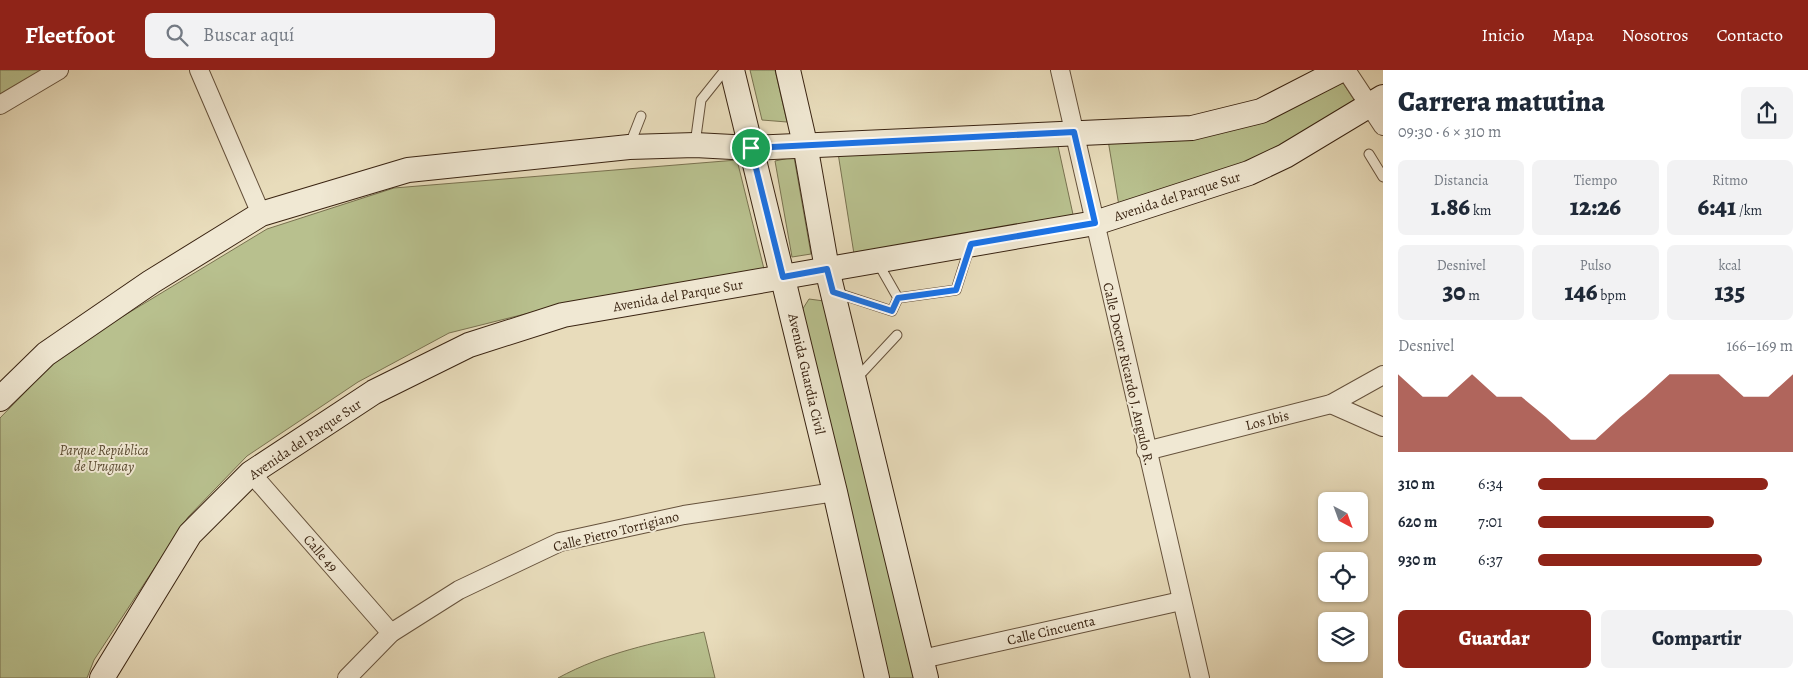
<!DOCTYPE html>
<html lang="es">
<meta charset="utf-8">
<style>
body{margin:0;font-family:Alegreya,serif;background:#f2f2f3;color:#1f2937;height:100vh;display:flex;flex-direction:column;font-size:19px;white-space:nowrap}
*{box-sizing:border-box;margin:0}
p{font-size:16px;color:#747a83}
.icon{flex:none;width:28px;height:28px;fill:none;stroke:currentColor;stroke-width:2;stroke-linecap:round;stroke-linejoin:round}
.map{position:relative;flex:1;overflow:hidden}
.sheet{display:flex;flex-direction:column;background:#fff;width:425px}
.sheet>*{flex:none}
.needle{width:32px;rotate:139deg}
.fabs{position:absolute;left:1318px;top:422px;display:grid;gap:10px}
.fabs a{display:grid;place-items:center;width:50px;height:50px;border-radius:8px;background:#fff;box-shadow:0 1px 4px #0004;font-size:25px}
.pin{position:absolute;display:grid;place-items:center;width:42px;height:42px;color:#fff;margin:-21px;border:2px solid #fff;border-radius:50%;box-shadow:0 1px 5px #0007}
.round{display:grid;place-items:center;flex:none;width:52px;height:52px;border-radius:8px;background:#f2f2f3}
.head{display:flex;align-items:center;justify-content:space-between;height:85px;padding:0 15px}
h1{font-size:28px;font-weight:800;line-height:38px}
.stats{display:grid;grid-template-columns:repeat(3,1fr);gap:8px;height:85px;padding:5px 15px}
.stats div{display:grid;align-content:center;border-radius:8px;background:#f2f2f3;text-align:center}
.stats b{font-size:25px;font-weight:800}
.stats small{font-size:14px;font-weight:400}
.stats p{font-size:14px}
.chart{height:140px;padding:10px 15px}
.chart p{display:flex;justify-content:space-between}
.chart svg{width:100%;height:90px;margin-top:5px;fill:#8f2418;opacity:.7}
.button{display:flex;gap:10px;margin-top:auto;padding:10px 15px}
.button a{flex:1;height:58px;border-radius:8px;background:#8f2418;color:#fff;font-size:20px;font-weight:800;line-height:58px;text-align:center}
.button a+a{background:#f2f2f3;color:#1f2937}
ul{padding:0 15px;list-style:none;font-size:16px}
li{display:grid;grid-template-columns:80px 60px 1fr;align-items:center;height:38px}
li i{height:12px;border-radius:6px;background:#8f2418}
header{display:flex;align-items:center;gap:30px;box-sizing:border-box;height:70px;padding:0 25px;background:#8f2418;color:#fff}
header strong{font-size:24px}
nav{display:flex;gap:28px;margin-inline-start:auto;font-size:18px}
.search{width:350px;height:45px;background:#f2f2f3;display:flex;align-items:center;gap:12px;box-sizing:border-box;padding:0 18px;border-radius:8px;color:#747a83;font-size:19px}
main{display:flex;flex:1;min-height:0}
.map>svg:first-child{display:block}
.green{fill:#b8c08e;stroke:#797250}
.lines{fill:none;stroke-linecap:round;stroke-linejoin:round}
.service-casing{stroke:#66523c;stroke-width:11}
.minor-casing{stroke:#66523c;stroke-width:20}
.secondary-casing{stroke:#3a2412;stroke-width:26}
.service{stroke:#f0e8d3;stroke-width:9}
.minor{stroke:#f0e8d3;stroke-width:18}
.secondary{stroke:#f0e8d3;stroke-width:24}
.route-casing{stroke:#fff;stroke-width:10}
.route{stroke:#1a73e8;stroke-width:6}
.labels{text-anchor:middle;stroke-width:4;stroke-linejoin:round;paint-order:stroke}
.street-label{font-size:14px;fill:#3a2412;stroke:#f0e8d3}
.park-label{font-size:14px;font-style:italic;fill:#5a4b31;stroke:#f0e8d3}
</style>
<header>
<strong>Fleetfoot</strong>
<div class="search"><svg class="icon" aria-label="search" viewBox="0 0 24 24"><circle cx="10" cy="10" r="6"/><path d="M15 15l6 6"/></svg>Buscar aquí</div>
<nav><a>Inicio</a><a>Mapa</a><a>Nosotros</a><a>Contacto</a></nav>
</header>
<main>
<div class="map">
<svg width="1383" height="608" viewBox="0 0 1383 608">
<rect width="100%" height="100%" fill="#e8dcbb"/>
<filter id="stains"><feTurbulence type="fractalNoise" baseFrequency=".004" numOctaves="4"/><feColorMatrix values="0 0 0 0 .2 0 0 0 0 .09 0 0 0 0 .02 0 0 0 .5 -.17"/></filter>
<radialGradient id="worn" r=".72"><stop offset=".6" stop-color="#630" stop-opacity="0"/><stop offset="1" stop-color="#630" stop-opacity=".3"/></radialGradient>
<g class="green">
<path d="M 0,0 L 40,0 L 40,3 L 0,28 Z"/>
<path d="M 750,0 L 775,0 L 787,52 L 762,50 Z"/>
<path d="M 1341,10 L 1354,30 L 1279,80 L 1243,97 L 1119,136 L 1108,70 Z"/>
<path d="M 1058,76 L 1074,149 L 854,184 L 838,83 Z"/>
<path d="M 794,87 L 811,184 L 792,187 L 775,91 Z"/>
<path d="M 737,90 L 764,199 L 545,239 L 449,263 L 358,312 L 247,386 L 188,447 L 94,590 L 87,608 L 0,608 L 0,348 L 64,282 L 267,159 L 394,118 Z"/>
<path d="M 809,229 L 824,231 L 915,608 L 887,608 L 802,240 Z"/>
<path d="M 704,562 L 715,608 L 558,608 C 604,583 653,573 704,562 Z"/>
</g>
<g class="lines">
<defs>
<g id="service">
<path d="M 630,74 L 641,46"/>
<path d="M 695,74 L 701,30 L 725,0"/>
<path d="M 1369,84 L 1383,107"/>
<path d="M 878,193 L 898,228 L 956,220 L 970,176"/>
<path d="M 834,222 L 892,241 L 898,228"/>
<path d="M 856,309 L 897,265"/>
</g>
<g id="minor">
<path d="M 199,0 L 261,144"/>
<path d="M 1060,0 L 1200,608"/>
<path d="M 1346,0 L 1383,56"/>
<path d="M 0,35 L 59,0"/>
<path d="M 1331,334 L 1383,357"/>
<path d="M 1146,381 L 1331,334 L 1383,305"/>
<path d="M 251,403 L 391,563"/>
<path d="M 922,589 L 1181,531"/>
<path d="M 347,608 L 391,563 L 459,520 L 560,472 L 684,445 L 835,422"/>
</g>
<g id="secondary">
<path d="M 732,0 L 835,422 L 877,608"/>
<path d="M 788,0 L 805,74 L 827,199 L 926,608"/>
<path d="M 0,329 L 46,284 L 151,212 L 261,144 L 408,100 L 629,77 L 695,75 L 751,78 L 1192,58 L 1261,41 L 1341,0"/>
<path d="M 102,608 L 190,464 L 251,403 L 374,322 L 469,275 L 563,245 L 1095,153 L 1249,103 L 1285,86 L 1383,27"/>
</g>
</defs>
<use href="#service" class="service-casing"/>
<use href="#minor" class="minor-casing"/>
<use href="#secondary" class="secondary-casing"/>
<use href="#service" class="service"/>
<use href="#minor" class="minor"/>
<use href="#secondary" class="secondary"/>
</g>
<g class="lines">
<defs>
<path id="route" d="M 1074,62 L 1095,153 L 971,174 L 956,220 L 898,228 L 892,241 L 833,222 L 827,199 L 783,207 L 751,78 Z"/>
</defs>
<use href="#route" class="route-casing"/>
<use href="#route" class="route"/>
</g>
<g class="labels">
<g class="street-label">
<text transform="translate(1177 126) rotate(-18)" y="5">Avenida del Parque Sur</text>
<text transform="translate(678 225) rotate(-10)" y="5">Avenida del Parque Sur</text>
<text transform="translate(807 304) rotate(77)" y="5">Avenida Guardia Civil</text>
<text transform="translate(1129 304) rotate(77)" y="5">Calle Doctor Ricardo J. Angulo R.</text>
<text transform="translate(1267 350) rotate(-14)" y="5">Los Ibis</text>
<text transform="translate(305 369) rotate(-34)" y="5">Avenida del Parque Sur</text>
<text transform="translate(616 461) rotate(-14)" y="5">Calle Pietro Torrigiano</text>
<text transform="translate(321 483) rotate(49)" y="5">Calle 49</text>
<text transform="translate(1051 560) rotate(-13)" y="5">Calle Cincuenta</text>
</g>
<g class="park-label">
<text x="104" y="385">Parque República<tspan x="104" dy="16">de Uruguay</tspan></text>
</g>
</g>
<rect width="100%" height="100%" filter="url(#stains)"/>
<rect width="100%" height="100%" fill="url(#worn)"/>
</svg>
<div class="fabs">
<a><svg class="needle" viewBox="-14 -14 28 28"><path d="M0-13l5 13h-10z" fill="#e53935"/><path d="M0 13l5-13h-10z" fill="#747a83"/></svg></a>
<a><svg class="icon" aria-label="locate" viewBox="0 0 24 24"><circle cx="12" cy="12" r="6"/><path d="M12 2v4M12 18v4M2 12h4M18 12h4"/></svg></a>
<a><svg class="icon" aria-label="layers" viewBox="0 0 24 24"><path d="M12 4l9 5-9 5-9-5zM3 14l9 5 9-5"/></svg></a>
</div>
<div class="pin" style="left:751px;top:78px;background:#1e9e55"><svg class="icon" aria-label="arrive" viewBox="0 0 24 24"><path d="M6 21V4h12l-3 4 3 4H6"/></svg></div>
</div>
<section class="sheet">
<div class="head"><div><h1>Carrera matutina</h1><p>09:30 · 6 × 310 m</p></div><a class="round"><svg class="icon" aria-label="share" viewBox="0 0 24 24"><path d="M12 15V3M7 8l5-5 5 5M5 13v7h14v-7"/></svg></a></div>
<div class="stats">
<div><p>Distancia</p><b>1.86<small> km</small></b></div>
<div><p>Tiempo</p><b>12:26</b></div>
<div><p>Ritmo</p><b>6:41<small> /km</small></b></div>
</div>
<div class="stats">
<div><p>Desnivel</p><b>30<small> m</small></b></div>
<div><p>Pulso</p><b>146<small> bpm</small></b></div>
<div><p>kcal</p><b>135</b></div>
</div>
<div class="chart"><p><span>Desnivel</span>166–169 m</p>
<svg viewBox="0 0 160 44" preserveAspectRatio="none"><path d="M0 44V6L10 17L20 17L30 6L40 17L50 17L60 27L70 38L80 38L90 27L100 17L110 6L120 6L130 6L140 17L150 17L160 6V44z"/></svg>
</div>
<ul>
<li><b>310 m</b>6:34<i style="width:90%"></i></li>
<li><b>620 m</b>7:01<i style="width:69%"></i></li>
<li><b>930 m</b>6:37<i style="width:88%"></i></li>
</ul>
<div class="button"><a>Guardar</a><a>Compartir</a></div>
</section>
</main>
